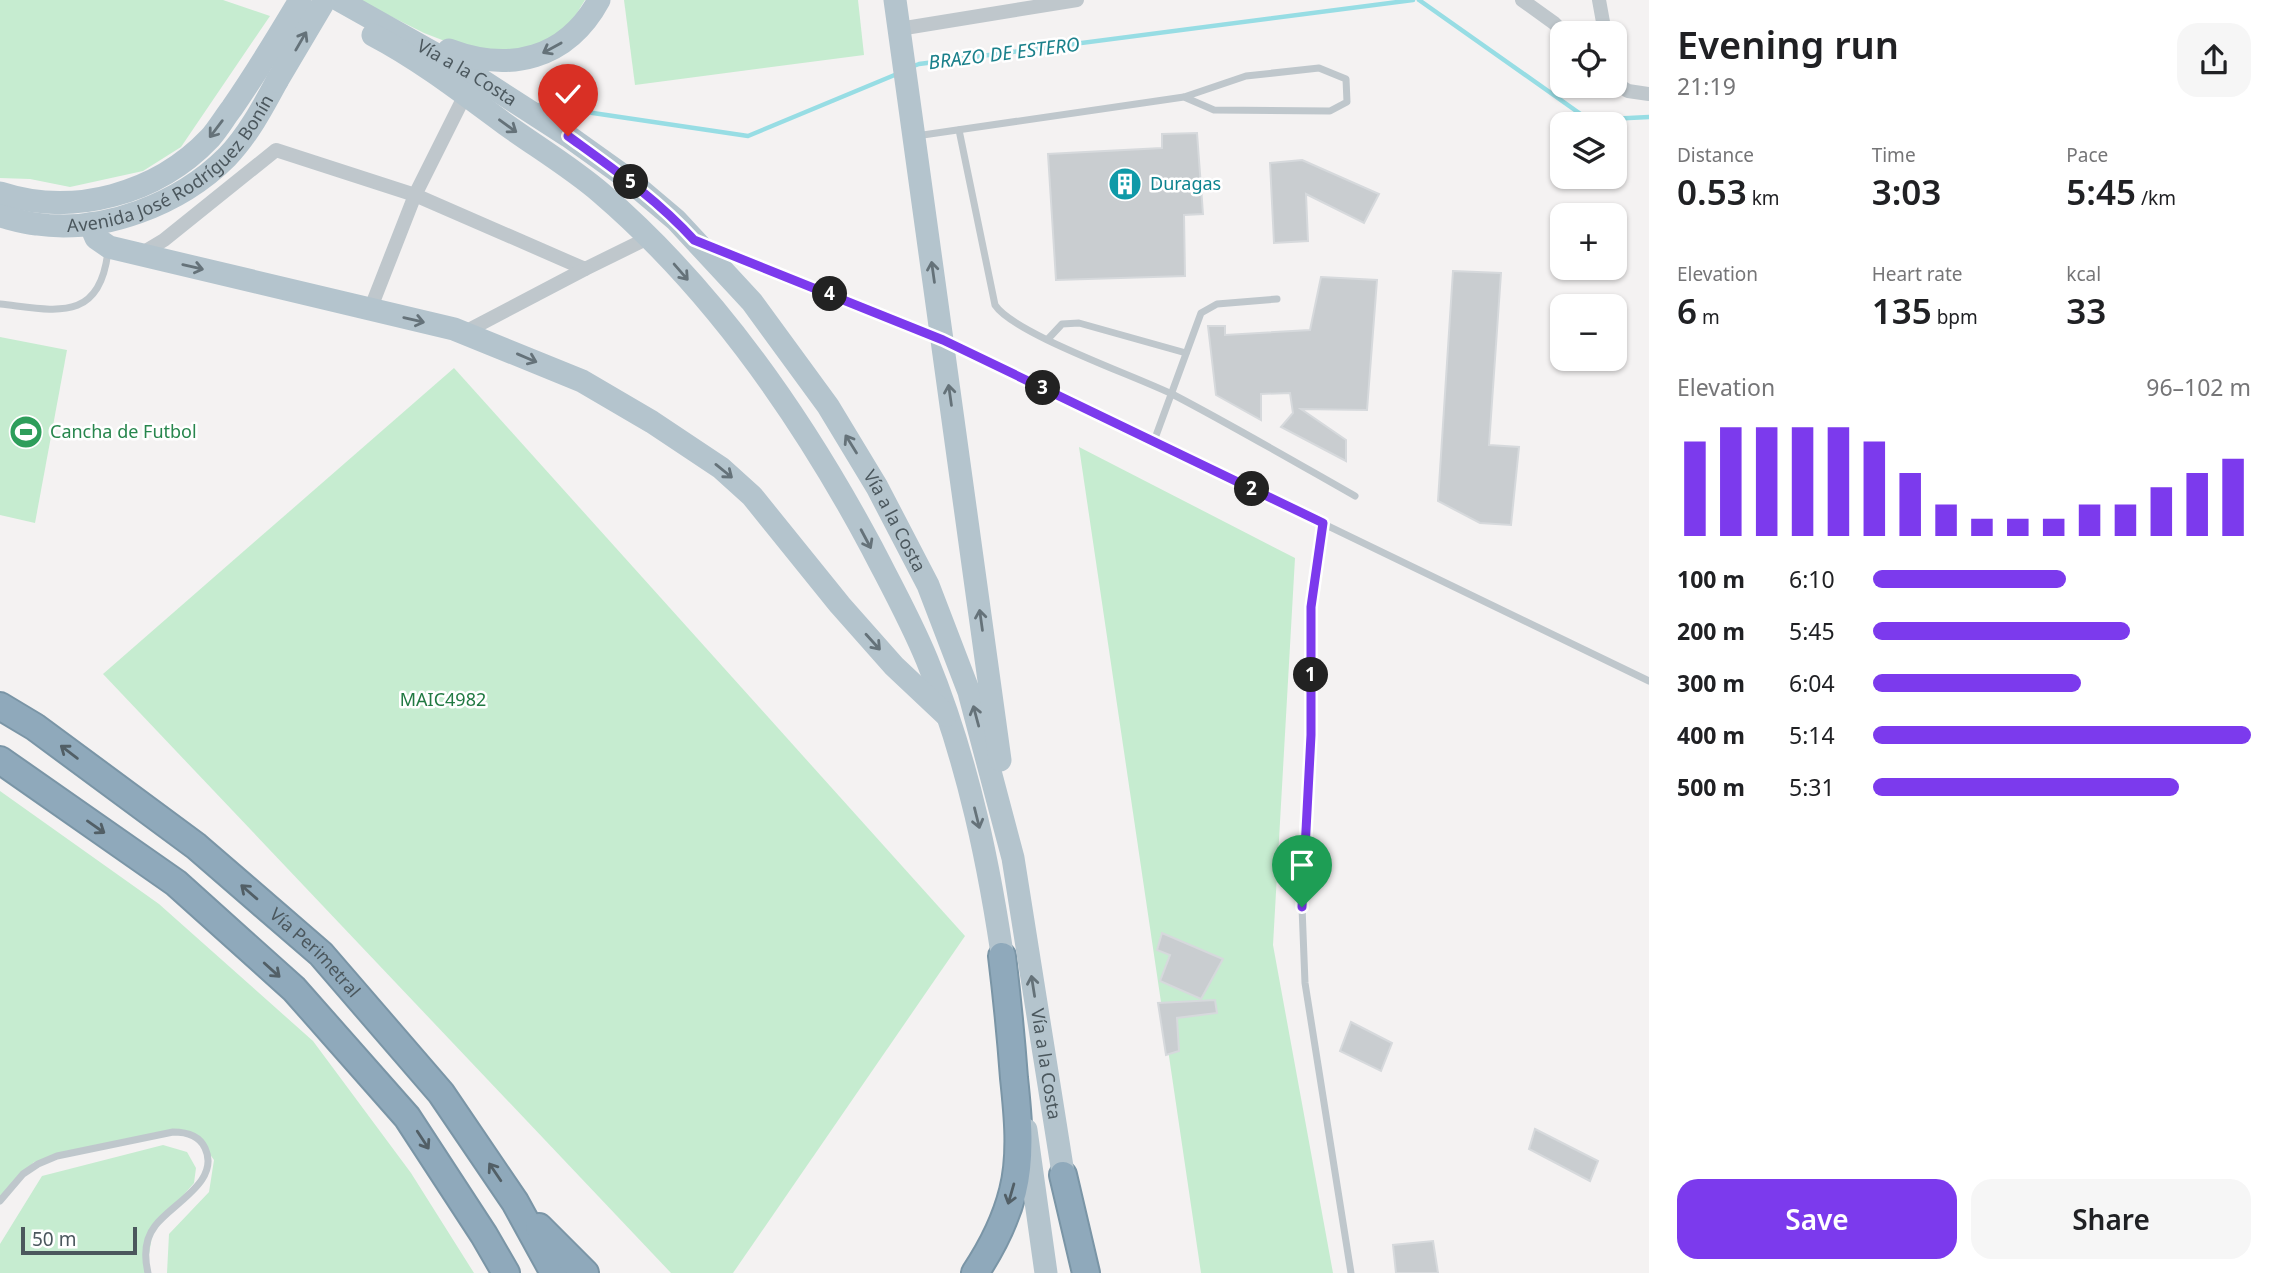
<!DOCTYPE html>
<meta charset="utf-8">
<style>
body{margin:0;font-family:"Noto Sans",sans-serif;background:#f6f6f6;color:#202124;height:100vh;display:flex;flex-direction:column;font-size:26px;white-space:nowrap}
*{box-sizing:border-box;margin:0}
p{font-size:23px;color:#757577}
.icon{flex:none;width:38px;height:38px;fill:none;stroke:currentColor;stroke-width:2;stroke-linecap:round;stroke-linejoin:round}
.map{position:relative;flex:1;overflow:hidden}
.details{display:flex;flex-direction:column;background:#fff;width:630px}
.details>*{flex:none}
.tools{position:absolute;left:1550px;top:21px;display:grid;gap:14px}
.tools a{display:grid;place-items:center;width:77px;height:77px;border-radius:14px;background:#fff;box-shadow:0 2px 5px #0004;font-size:35px}
.scale{position:absolute;left:21px;bottom:18px;width:116px;box-sizing:border-box;padding-left:7px;border:4px solid #4b575d;border-top:0;font-size:19px;line-height:24px;white-space:nowrap;color:#4b575d;-webkit-text-stroke:5px #fff;paint-order:stroke}
.pin{position:absolute;display:grid;place-items:center;width:60px;height:60px;color:#fff;margin:-72px -30px;border-radius:50% 50% 50% 0;rotate:-45deg;box-shadow:0 0 7px #0007}
.pin .icon{rotate:45deg}
.km{position:absolute;width:35px;height:35px;margin:-18px;border-radius:50%;background:#222;color:#fff;font-size:19px;line-height:35px;text-align:center}
.round{display:grid;place-items:center;flex:none;width:74px;height:74px;border-radius:21px;background:#f6f6f6}
.summary{display:flex;align-items:center;justify-content:space-between;height:119px;padding:0 28px}
h1{font-size:38px;font-weight:600;line-height:52px}
.metrics{display:grid;grid-template-columns:repeat(3,1fr);gap:10px;height:119px;padding:7px 28px}
.metrics div{display:grid;align-content:center}
.metrics b{font-size:35px;font-weight:600}
.metrics small{font-size:19px;font-weight:400}
.metrics p{font-size:19px}
.chart{height:196px;padding:14px 28px}
.chart p{display:flex;justify-content:space-between}
.chart svg{width:100%;height:126px;margin-top:7px;stroke:#7c3aed;stroke-width:6}
.primary-button{display:flex;gap:14px;margin-top:auto;padding:14px 28px}
.primary-button a{flex:1;height:80px;border-radius:21px;background:#7c3aed;color:#fff;font-size:28px;font-weight:600;line-height:80px;text-align:center}
.primary-button a+a{background:#f6f6f6;color:#202124}
ul{padding:0 28px;list-style:none;font-size:23px}
li{display:grid;grid-template-columns:112px 84px 1fr;align-items:center;height:52px}
li i{height:18px;border-radius:9px;background:#7c3aed}
main{display:flex;flex:1;min-height:0}
.map>svg:first-child{display:block}
.green{fill:#c6ecd0}
.lines{fill:none;stroke-linecap:round;stroke-linejoin:round}
.stream{stroke:#97dde4;stroke-width:4.5}
.building{fill:#c9cdd0;stroke:#d6d9dc;stroke-width:2}
.highway-casing{stroke:#7a95a6;stroke-width:30}
.lane{stroke:#bfc7cc;stroke-width:7}
.street{stroke:#bfc7cc;stroke-width:14}
.primary{stroke:#b4c4cd;stroke-width:23}
.highway{stroke:#8fa9bb;stroke-width:26}
.primary-bridge{stroke:#b4c4cd;stroke-width:23}
.oneway{stroke:#657279}
.oneway2{stroke:#525f66}
.route-casing{stroke:#fff;stroke-width:14}
.route{stroke:#7c3aed;stroke-width:9}
.labels{text-anchor:middle;stroke-width:5;stroke-linejoin:round;paint-order:stroke}
.street-label{font-size:18px;fill:#4b575d;stroke:#fff}
.culture-label{font-size:18px;fill:#0d838f;stroke:#fff;text-anchor:start}
.leisure-label{font-size:18px;fill:#27864d;stroke:#fff;text-anchor:start}
.park-label{font-size:18px;fill:#217942;stroke:#fff}
.water-label{font-size:19px;font-style:italic;fill:#1a808b;stroke:#fff}
</style>
<main>
<div class="map">
<svg width="1649" height="1273" viewBox="0 0 1649 1273">
<rect width="100%" height="100%" fill="#f4f2f2"/>
<g class="green">
<path d="M 0,0 L 223,0 L 270,16 L 181,147 L 143,171 L 70,187 L 30,179 L 0,178 Z"/>
<path d="M 358,0 L 585,0 L 572,21 L 542,46 L 481,55 L 424,33 Z"/>
<path d="M 624,0 L 858,0 L 864,55 L 635,85 Z"/>
<path d="M 0,337 L 67,350 L 35,523 L 0,515 Z"/>
<path d="M 454,368 L 965,936 L 733,1273 L 671,1273 L 103,674 Z"/>
<path d="M 1079,447 L 1295,558 L 1273,945 L 1333,1273 L 1201,1273 Z"/>
<path d="M 0,791 L 159,904 L 313,1041 L 411,1173 L 474,1273 L 167,1273 L 169,1234 L 209,1192 L 214,1160 L 204,1146 L 190,1137 L 166,1133 L 34,1162 L 0,1197 Z"/>
<path d="M 163,1145 L 187,1152 L 196,1168 L 194,1183 L 153,1230 L 146,1273 L 0,1273 L 0,1244 L 42,1176 Z"/>
</g>
<g class="lines">
<g class="stream">
<path d="M 1419,0 L 1589,120 L 1649,117"/>
<path d="M 911,67 L 919,64 L 1413,0"/>
<path d="M 539,105 L 748,136 L 897,74"/>
</g>
</g>
<g class="building">
<path d="M 1197,133 L 1203,214 L 1184,215 L 1185,276 L 1056,280 L 1048,154 L 1162,148 L 1162,134 Z"/>
<path d="M 1302,160 L 1379,194 L 1364,223 L 1306,194 L 1308,241 L 1274,243 L 1270,163 Z"/>
<path d="M 1453,271 L 1501,273 L 1489,445 L 1519,447 L 1511,525 L 1480,523 L 1438,501 Z"/>
<path d="M 1321,277 L 1377,280 L 1367,410 L 1301,409 L 1346,440 L 1346,461 L 1281,427 L 1293,413 L 1290,393 L 1261,394 L 1261,420 L 1216,395 L 1208,326 L 1225,326 L 1225,335 L 1310,330 Z"/>
<path d="M 1162,933 L 1223,959 L 1201,999 L 1160,981 L 1170,955 L 1157,950 Z"/>
<path d="M 1215,1000 L 1217,1013 L 1177,1018 L 1179,1051 L 1166,1055 L 1158,1003 Z"/>
<path d="M 1351,1022 L 1392,1043 L 1381,1071 L 1340,1051 Z"/>
<path d="M 1535,1129 L 1598,1161 L 1590,1181 L 1529,1149 Z"/>
<path d="M 1433,1241 L 1438,1273 L 1396,1273 L 1393,1245 Z"/>
</g>
<g class="lines">
<defs>
<g id="highway">
<path id="s3" d="M 0,706 L 35,727 L 196,846 L 321,954 L 441,1093 L 515,1202 L 554,1273"/>
<path d="M 0,760 L 176,883 L 294,989 L 407,1117 L 484,1235 L 506,1273"/>
<path d="M 1063,1175 L 1086,1273"/>
<path d="M 539,1227 L 585,1273"/>
<path d="M 975,1273 C 991,1249 1006,1219 1013,1191 C 1022,1155 1018,1115 1014,1078 C 1011,1037 1007,997 1002,956"/>
</g>
</defs>
<use href="#highway" class="highway-casing"/>
<g class="lane">
<path d="M 959,130 L 995,305 C 1014,334 1136,376 1174,395 C 1235,427 1295,462 1355,496"/>
<path d="M 916,136 L 1184,97 L 1246,76 L 1319,68 L 1346,79 L 1347,102 L 1330,111 L 1214,110 L 1184,97"/>
<path d="M 713,247 L 936,337"/>
<path d="M 0,304 C 55,310 100,324 108,251"/>
<path d="M 1048,339 L 1062,324 L 1079,323 L 1186,353"/>
<path d="M 947,342 L 1649,681"/>
<path d="M 1154,441 L 1201,313 L 1217,304 L 1277,299"/>
<path d="M 1323,523 L 1311,607 L 1311,735 L 1302,907 L 1305,983 L 1351,1273"/>
<path d="M 0,1201 L 23,1174 L 38,1164 L 57,1156 L 173,1132 C 186,1132 199,1135 205,1148 C 221,1182 171,1204 155,1226 C 144,1240 144,1256 148,1273"/>
</g>
<g class="street">
<path d="M 1522,0 L 1554,23 L 1564,33"/>
<path d="M 1599,0 L 1605,33"/>
<path d="M 899,29 L 1077,0"/>
<path d="M 1615,83 L 1628,91 L 1649,94"/>
<path d="M 139,255 L 164,240 L 276,150 L 415,195 L 585,269 L 650,237"/>
<path d="M 370,310 L 415,195 L 465,95"/>
<path d="M 465,332 L 585,269"/>
</g>
<g class="primary">
<path id="s1" d="M 339,0 L 478,78 L 568,136 L 624,176 L 676,220 L 752,302 L 828,406 L 877,487 L 928,585 L 969,692 L 1013,858 L 1066,1192"/>
<path d="M 895,0 L 1000,760"/>
<path d="M 373,35 C 419,59 463,93 505,124 C 537,147 572,168 601,193 C 715,291 802,417 872,548 C 891,585 911,621 927,660 C 968,760 990,867 1005,974"/>
<path d="M 449,50 C 510,73 567,59 599,0"/>
<path d="M 0,193 C 73,217 157,194 210,138 C 218,129 225,117 232,108 C 256,73 278,37 300,0"/>
<path id="s2" d="M 0,216 C 12,219 24,223 36,224 C 103,234 180,204 227,157 C 248,135 263,107 277,81"/>
<path d="M 90,224 L 96,238 L 109,247 L 454,329 L 582,381 L 652,422 L 721,468 L 752,496 L 840,605 L 894,666 L 946,715"/>
<path d="M 1026,1130 L 1046,1273"/>
</g>
<use href="#highway" class="highway"/>
<path class="primary-bridge" d="M 277,81 L 325,0"/>
</g>
<defs><path id="oneway-shaft" d="M-6 0H5M1.5-3L5.5 0L1.5 3" fill="none" stroke-width="1.6" stroke-linecap="round" stroke-linejoin="round" transform="scale(1.75)"/></defs>
<g class="oneway">
<use href="#oneway-shaft" transform="translate(301 41) rotate(-60)"/>
<use href="#oneway-shaft" transform="translate(552 48) rotate(151)"/>
<use href="#oneway-shaft" transform="translate(508 126) rotate(36)"/>
<use href="#oneway-shaft" transform="translate(216 129) rotate(127)"/>
<use href="#oneway-shaft" transform="translate(193 267) rotate(13)"/>
<use href="#oneway-shaft" transform="translate(681 272) rotate(49)"/>
<use href="#oneway-shaft" transform="translate(933 272) rotate(-98)"/>
<use href="#oneway-shaft" transform="translate(414 320) rotate(13)"/>
<use href="#oneway-shaft" transform="translate(527 358) rotate(23)"/>
<use href="#oneway-shaft" transform="translate(950 395) rotate(-98)"/>
<use href="#oneway-shaft" transform="translate(851 444) rotate(-122)"/>
<use href="#oneway-shaft" transform="translate(724 471) rotate(39)"/>
<use href="#oneway-shaft" transform="translate(866 539) rotate(62)"/>
<use href="#oneway-shaft" transform="translate(981 620) rotate(-98)"/>
<use href="#oneway-shaft" transform="translate(873 642) rotate(48)"/>
<use href="#oneway-shaft" transform="translate(976 716) rotate(-105)"/>
<use href="#oneway-shaft" transform="translate(977 818) rotate(76)"/>
<use href="#oneway-shaft" transform="translate(1033 986) rotate(-99)"/>
</g>
<g class="oneway2">
<use href="#oneway-shaft" transform="translate(69 752) rotate(-143)"/>
<use href="#oneway-shaft" transform="translate(96 827) rotate(35)"/>
<use href="#oneway-shaft" transform="translate(249 892) rotate(-139)"/>
<use href="#oneway-shaft" transform="translate(272 970) rotate(42)"/>
<use href="#oneway-shaft" transform="translate(423 1140) rotate(57)"/>
<use href="#oneway-shaft" transform="translate(495 1172) rotate(-124)"/>
<use href="#oneway-shaft" transform="translate(1011 1194) rotate(106)"/>
</g>
<g class="lines">
<defs>
<path id="route" d="M 568,136 C 612,168 657,199 694,240 L 943,340 L 1323,523 L 1311,607 L 1311,735 L 1302,907"/>
</defs>
<use href="#route" class="route-casing"/>
<use href="#route" class="route"/>
</g>
<defs>
<symbol id="building-disc" viewBox="-11 -11 22 22"><circle r="9.5" fill="#0f9aa8" stroke="#fff"/><path d="M-4-6H4V6H1V3H-1V6H-4ZM-2.5-4.3h1.7v1.8h-1.7ZM.8-4.3h1.7v1.8H.8ZM-2.5-1h1.7V.8h-1.7ZM.8-1h1.7V.8H.8Z" fill="#fff"/></symbol>
<symbol id="stadium-disc" viewBox="-11 -11 22 22"><circle r="9.5" fill="#2e9e5b" stroke="#fff"/><path d="M0-5a6.5 5 0 1 0 0 10a6.5 5 0 1 0 0-10ZM-3.5-1.8h7v3.6h-7Z" fill="#fff"/></symbol>
</defs>
<g fill-rule="evenodd">
<use href="#building-disc" x="1106" y="165" width="38" height="38"/>
<use href="#stadium-disc" x="7" y="413" width="38" height="38"/>
</g>
<g class="labels">
<g class="street-label">
<text dy="6" stroke="none"><textPath href="#s1" startOffset="147">Vía a la Costa</textPath></text>
<text dy="6" stroke="none"><textPath href="#s2" startOffset="194">Avenida José Rodríguez Bonín</textPath></text>
<text dy="6" stroke="none"><textPath href="#s1" startOffset="777">Vía a la Costa</textPath></text>
<text dy="6" stroke="none"><textPath href="#s3" startOffset="401">Vía Perimetral</textPath></text>
<text dy="6" stroke="none"><textPath href="#s1" startOffset="1344">Vía a la Costa</textPath></text>
</g>
<g class="culture-label">
<text x="1150" y="190">Duragas</text>
</g>
<g class="leisure-label">
<text x="50" y="438">Cancha de Futbol</text>
</g>
<g class="park-label">
<text x="443" y="706">MAIC4982</text>
</g>
<g class="water-label">
<text transform="translate(1004 53) rotate(-7)" y="7">BRAZO DE ESTERO</text>
</g>
</g>
</svg>
<div class="tools">
<a><svg class="icon" aria-label="locate" viewBox="0 0 24 24"><circle cx="12" cy="12" r="6"/><path d="M12 2v4M12 18v4M2 12h4M18 12h4"/></svg></a>
<a><svg class="icon" aria-label="layers" viewBox="0 0 24 24"><path d="M12 4l9 5-9 5-9-5zM3 14l9 5 9-5"/></svg></a>
<a>+</a>
<a>−</a>
</div>
<div class="scale">50 m</div>
<div class="pin" style="left:1302px;top:907px;background:#1e9e55"><svg class="icon" aria-label="arrive" viewBox="0 0 24 24"><path d="M6 21V4h12l-3 4 3 4H6"/></svg></div>
<div class="pin" style="left:568px;top:136px;background:#d93025"><svg class="icon" aria-label="check" viewBox="0 0 24 24"><path d="M5 12l5 5 9-10"/></svg></div>
<b class="km" style="left:1311px;top:675px">1</b>
<b class="km" style="left:1252px;top:489px">2</b>
<b class="km" style="left:1043px;top:388px">3</b>
<b class="km" style="left:830px;top:294px">4</b>
<b class="km" style="left:631px;top:182px">5</b>
</div>
<section class="details">
<div class="summary"><div><h1>Evening run</h1><p>21:19</p></div><a class="round"><svg class="icon" aria-label="share" viewBox="0 0 24 24"><path d="M12 15V3M7 8l5-5 5 5M5 13v7h14v-7"/></svg></a></div>
<div class="metrics">
<div><p>Distance</p><b>0.53<small> km</small></b></div>
<div><p>Time</p><b>3:03</b></div>
<div><p>Pace</p><b>5:45<small> /km</small></b></div>
</div>
<div class="metrics">
<div><p>Elevation</p><b>6<small> m</small></b></div>
<div><p>Heart rate</p><b>135<small> bpm</small></b></div>
<div><p>kcal</p><b>33</b></div>
</div>
<div class="chart"><p><span>Elevation</span>96–102 m</p>
<svg viewBox="0 0 160 44" preserveAspectRatio="none"><path d="M5 44V11M15 44V6M25 44V6M35 44V6M45 44V6M55 44V11M65 44V22M75 44V33M85 44V38M95 44V38M105 44V38M115 44V33M125 44V33M135 44V27M145 44V22M155 44V17"/></svg>
</div>
<ul>
<li><b>100 m</b>6:10<i style="width:51%"></i></li>
<li><b>200 m</b>5:45<i style="width:68%"></i></li>
<li><b>300 m</b>6:04<i style="width:55%"></i></li>
<li><b>400 m</b>5:14<i style="width:100%"></i></li>
<li><b>500 m</b>5:31<i style="width:81%"></i></li>
</ul>
<div class="primary-button"><a>Save</a><a>Share</a></div>
</section>
</main>
